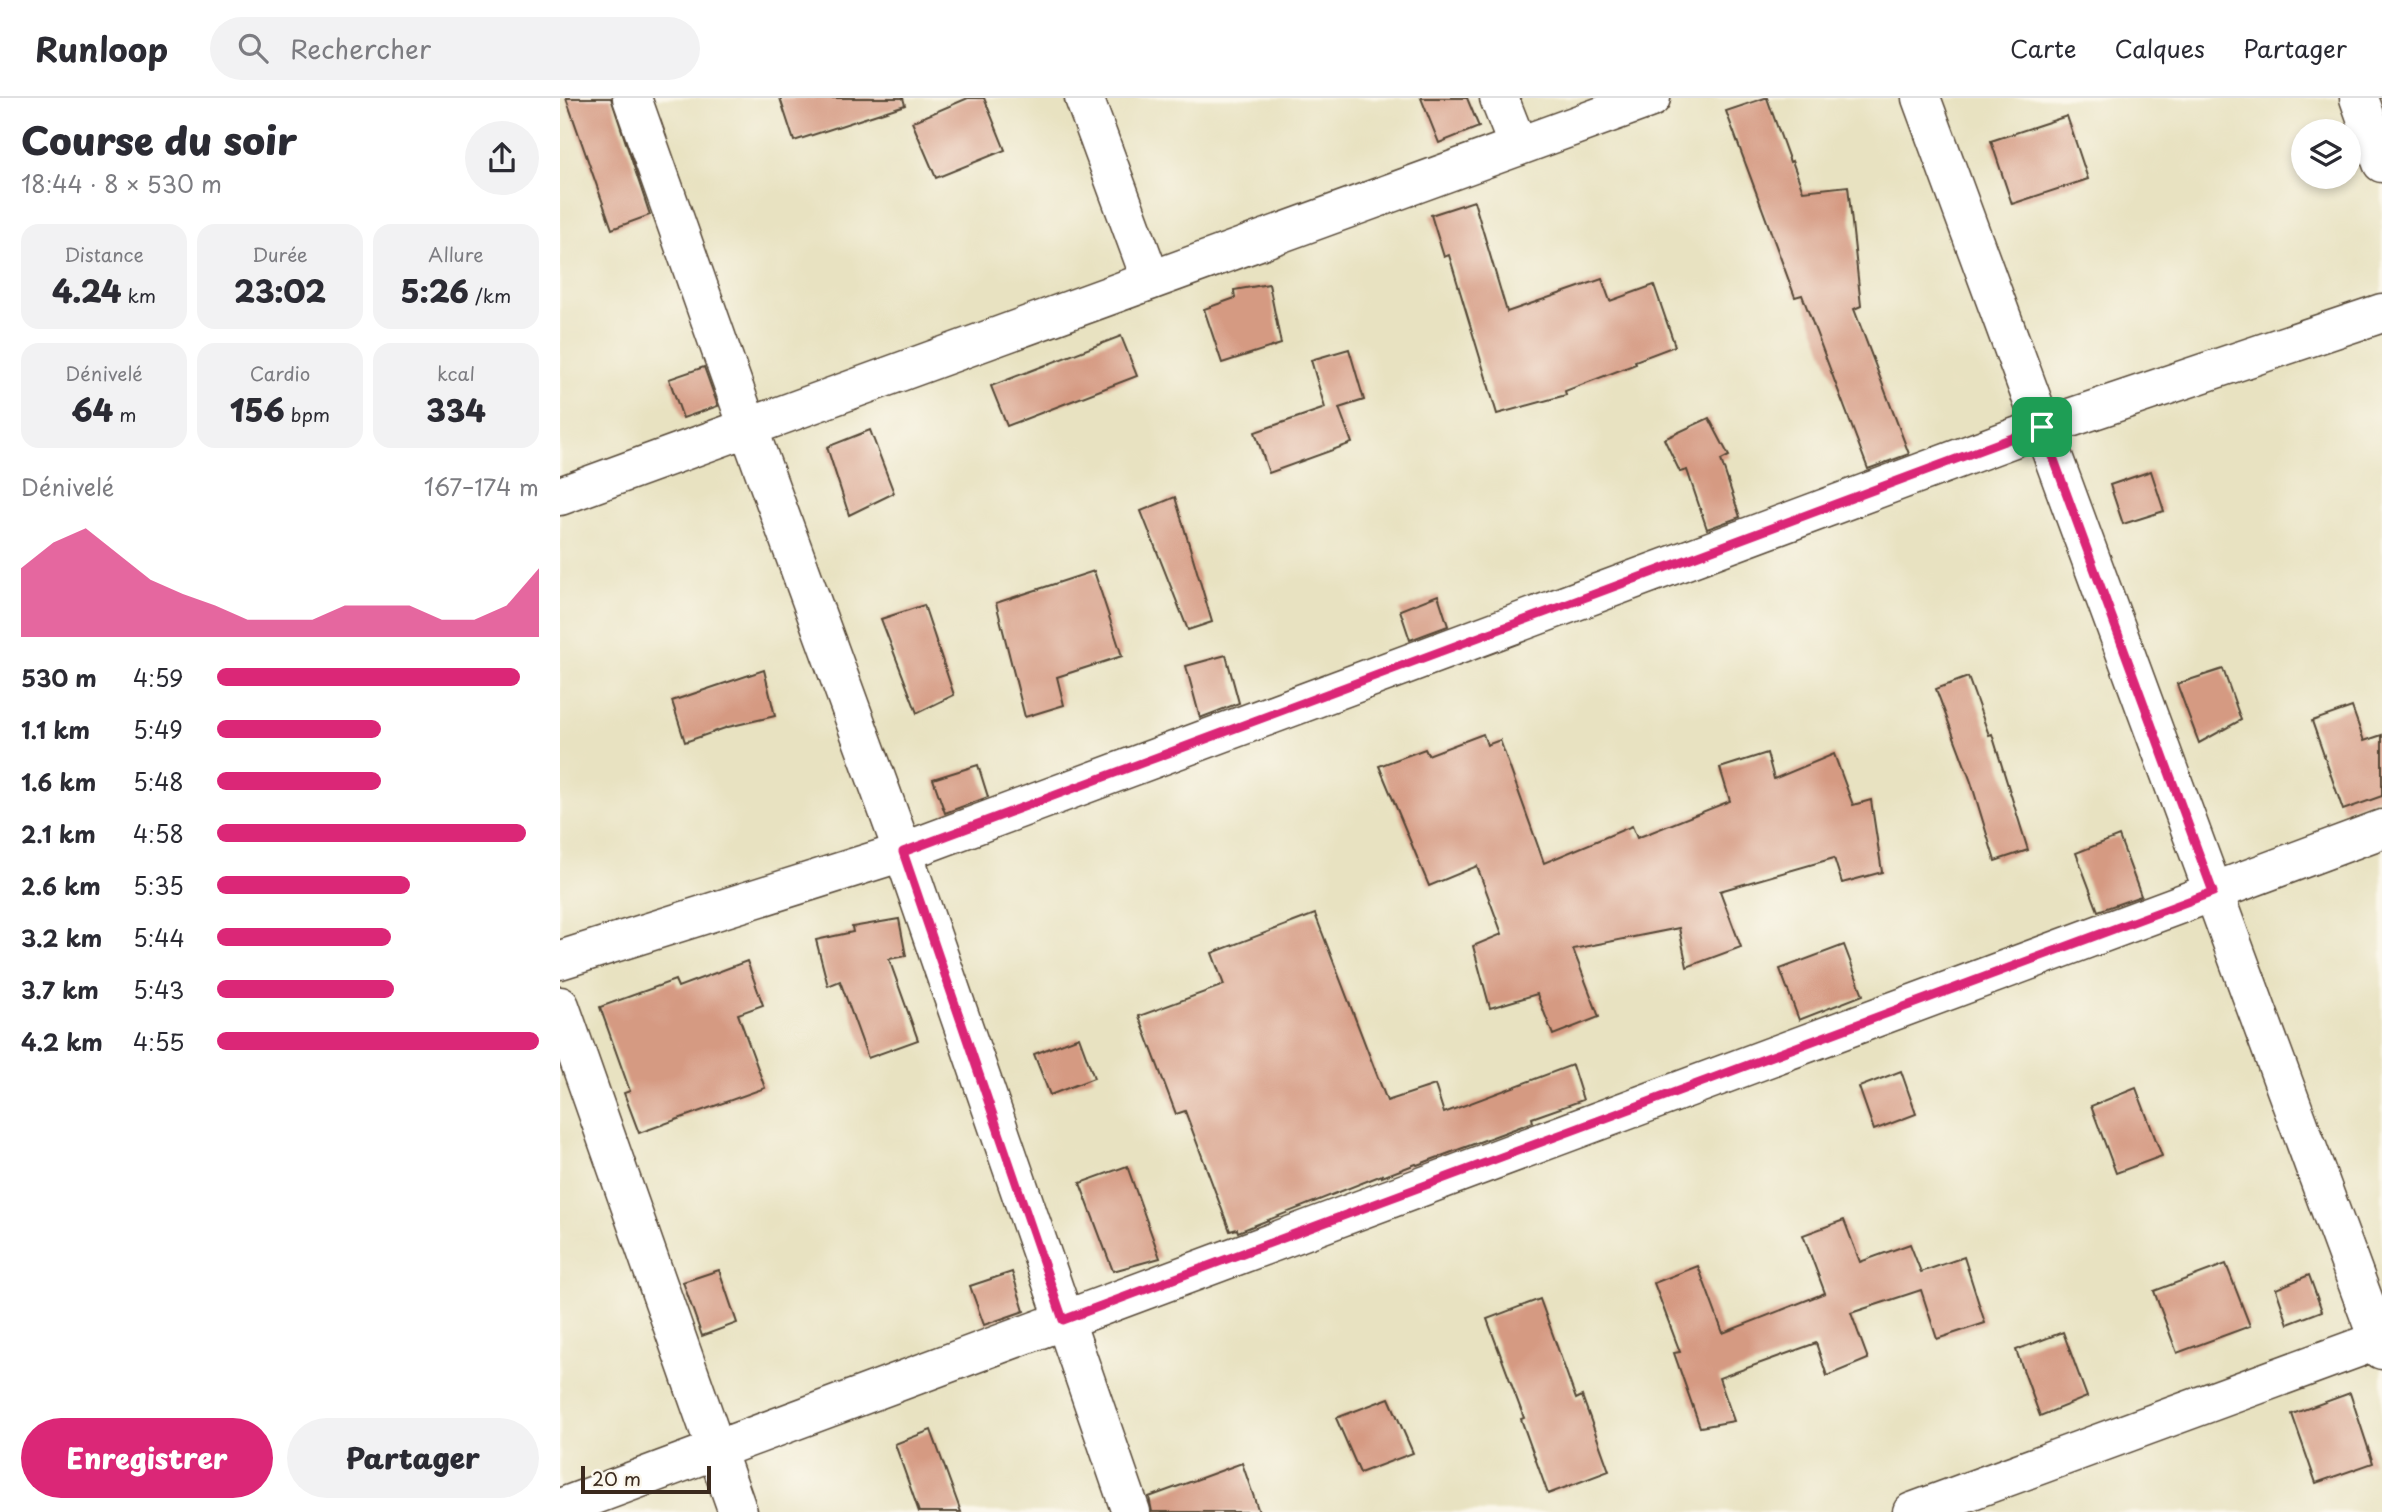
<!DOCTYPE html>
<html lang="fr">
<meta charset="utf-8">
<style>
body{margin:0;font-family:"Playpen Sans",sans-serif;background:#f2f2f3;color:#2b2b33;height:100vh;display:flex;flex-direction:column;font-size:26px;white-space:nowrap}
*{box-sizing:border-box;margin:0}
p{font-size:23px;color:#7c7c81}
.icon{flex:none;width:38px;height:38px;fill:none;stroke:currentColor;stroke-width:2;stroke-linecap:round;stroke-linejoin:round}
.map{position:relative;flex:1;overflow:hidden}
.sheet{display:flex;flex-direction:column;background:#fff;width:560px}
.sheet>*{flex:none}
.buttons{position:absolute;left:1731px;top:21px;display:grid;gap:14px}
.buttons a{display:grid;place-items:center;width:70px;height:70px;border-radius:50%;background:#fff;box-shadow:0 4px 10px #0003;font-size:35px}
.scale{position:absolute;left:21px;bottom:18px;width:130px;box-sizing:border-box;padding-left:7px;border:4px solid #3b2a1e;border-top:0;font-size:19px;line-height:24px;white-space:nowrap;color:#3b2a1e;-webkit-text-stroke:5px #fbf7ec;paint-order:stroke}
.pin{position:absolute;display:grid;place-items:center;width:60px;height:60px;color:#fff;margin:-30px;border-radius:14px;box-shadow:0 4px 10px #0006}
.round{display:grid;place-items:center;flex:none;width:74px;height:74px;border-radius:37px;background:#f2f2f3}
.summary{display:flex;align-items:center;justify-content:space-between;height:119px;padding:0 21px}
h1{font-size:38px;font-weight:800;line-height:52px}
.stats{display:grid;grid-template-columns:repeat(3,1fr);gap:10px;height:119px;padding:7px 21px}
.stats div{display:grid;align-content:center;border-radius:18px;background:#f2f2f3;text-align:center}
.stats b{font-size:30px;font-weight:800}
.stats small{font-size:19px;font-weight:400}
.stats p{font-size:19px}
.chart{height:196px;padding:14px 21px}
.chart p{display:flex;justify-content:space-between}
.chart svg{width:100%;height:126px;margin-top:7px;fill:#db2777;opacity:.7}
.primary-button{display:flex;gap:14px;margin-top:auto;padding:14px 21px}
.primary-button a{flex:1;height:80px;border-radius:42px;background:#db2777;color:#fff;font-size:28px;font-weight:800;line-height:80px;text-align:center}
.primary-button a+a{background:#f2f2f3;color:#2b2b33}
ul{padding:0 21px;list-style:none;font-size:23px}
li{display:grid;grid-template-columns:112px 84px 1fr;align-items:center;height:52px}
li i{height:18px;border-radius:9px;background:#db2777}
header{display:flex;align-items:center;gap:42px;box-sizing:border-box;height:98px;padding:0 35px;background:#fff;border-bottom:2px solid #e1e1e2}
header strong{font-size:33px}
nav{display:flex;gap:38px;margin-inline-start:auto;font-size:24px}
.search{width:490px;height:63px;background:#f2f2f3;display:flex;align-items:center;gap:18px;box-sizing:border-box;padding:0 24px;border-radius:38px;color:#7c7c81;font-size:26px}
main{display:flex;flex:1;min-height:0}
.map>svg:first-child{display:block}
.building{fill:#d59a82}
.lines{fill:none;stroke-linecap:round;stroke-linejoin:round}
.minor-casing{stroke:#554636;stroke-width:41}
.minor{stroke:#fff;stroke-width:38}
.route-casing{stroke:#fff;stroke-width:14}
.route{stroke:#db2777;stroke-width:9}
</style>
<header>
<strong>Runloop</strong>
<div class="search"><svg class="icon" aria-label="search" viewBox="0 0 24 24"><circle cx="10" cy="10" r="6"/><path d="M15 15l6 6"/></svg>Rechercher</div>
<nav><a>Carte</a><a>Calques</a><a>Partager</a></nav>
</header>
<main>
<section class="sheet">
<div class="summary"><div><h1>Course du soir</h1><p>18:44 · 8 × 530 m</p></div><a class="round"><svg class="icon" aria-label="share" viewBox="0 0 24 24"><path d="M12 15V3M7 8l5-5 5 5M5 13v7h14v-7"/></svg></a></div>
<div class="stats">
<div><p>Distance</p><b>4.24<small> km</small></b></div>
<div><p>Durée</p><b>23:02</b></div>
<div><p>Allure</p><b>5:26<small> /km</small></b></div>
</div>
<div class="stats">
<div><p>Dénivelé</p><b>64<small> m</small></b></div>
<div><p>Cardio</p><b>156<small> bpm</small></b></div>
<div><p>kcal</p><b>334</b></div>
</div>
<div class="chart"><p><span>Dénivelé</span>167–174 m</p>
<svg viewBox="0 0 160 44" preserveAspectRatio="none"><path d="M0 44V20L10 11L20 6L30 15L40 24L50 29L60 33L70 38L80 38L90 38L100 33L110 33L120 33L130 38L140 38L150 33L160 20V44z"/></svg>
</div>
<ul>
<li><b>530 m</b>4:59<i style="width:94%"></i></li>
<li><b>1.1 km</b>5:49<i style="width:51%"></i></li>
<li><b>1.6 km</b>5:48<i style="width:51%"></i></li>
<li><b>2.1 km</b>4:58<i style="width:96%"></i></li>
<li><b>2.6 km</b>5:35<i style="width:60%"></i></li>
<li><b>3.2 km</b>5:44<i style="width:54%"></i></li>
<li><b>3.7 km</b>5:43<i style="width:55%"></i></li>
<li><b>4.2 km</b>4:55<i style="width:100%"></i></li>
</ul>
<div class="primary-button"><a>Enregistrer</a><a>Partager</a></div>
</section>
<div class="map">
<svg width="1822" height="1414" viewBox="0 0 1822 1414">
<rect width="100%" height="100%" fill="#fbf7ec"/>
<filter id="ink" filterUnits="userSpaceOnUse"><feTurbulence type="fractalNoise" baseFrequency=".0143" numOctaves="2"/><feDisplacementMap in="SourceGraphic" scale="14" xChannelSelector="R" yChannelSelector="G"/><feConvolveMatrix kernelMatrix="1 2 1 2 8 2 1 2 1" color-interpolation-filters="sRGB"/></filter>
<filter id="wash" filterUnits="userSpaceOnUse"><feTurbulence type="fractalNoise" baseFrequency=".00686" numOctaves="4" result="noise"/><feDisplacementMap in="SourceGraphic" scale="28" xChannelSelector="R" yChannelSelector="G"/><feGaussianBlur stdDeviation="1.57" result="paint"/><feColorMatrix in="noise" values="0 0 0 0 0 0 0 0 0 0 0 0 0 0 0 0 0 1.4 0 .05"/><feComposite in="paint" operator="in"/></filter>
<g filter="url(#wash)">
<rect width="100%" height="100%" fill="#e8e2c1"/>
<g id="blocks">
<g class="building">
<path d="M 6,0 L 51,0 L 90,117 L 52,131 Z"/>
<path d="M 220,0 L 343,0 L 345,7 L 234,43 Z"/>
<path d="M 408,0 L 424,0 L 445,52 L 376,80 L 352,24 Z"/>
<path d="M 861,0 L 907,0 L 919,29 L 879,45 Z"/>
<path d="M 1205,0 L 1207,0 L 1230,64 L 1232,63 L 1243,93 L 1288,88 L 1301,208 L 1294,211 L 1349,356 L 1308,371 L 1242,197 L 1235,199 L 1166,13 Z"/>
<path d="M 1507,18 L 1528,81 L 1452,106 L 1431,43 Z"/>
<path d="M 914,103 L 947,214 L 1042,181 L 1050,203 L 1094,187 L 1115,248 L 1075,263 L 1076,266 L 1005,293 L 1006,297 L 937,316 L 889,157 L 884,159 L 871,117 Z"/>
<path d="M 709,186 L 721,246 L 662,265 L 644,211 L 675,200 L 674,192 Z"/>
<path d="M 561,238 L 577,278 L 447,328 L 431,288 Z"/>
<path d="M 789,251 L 804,302 L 779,310 L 792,345 L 709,375 L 695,334 L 765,310 L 751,262 Z"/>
<path d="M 144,269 L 158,308 L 123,320 L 109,281 Z"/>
<path d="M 1149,320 L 1169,358 L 1161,362 L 1180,419 L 1147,431 L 1127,372 L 1120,374 L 1104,341 Z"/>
<path d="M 310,332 L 334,395 L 289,417 L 267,349 Z"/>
<path d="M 1591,373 L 1604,413 L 1563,426 L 1550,387 Z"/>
<path d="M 615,399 L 652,524 L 628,532 L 581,413 Z"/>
<path d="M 534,473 L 562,558 L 497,579 L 504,607 L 465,619 L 436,505 Z"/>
<path d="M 878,497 L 888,528 L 850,542 L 840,512 Z"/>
<path d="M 364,507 L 394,597 L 357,615 L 321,521 Z"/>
<path d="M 666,557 L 679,605 L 640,620 L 626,568 Z"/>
<path d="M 1663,571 L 1681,622 L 1639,645 L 1617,586 Z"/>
<path d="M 204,572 L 215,618 L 168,629 L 125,644 L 112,603 Z"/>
<path d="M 1408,579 L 1429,637 L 1432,636 L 1468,752 L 1435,763 L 1411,684 L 1376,591 Z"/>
<path d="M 1792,609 L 1804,643 L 1822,637 L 1822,698 L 1783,712 L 1752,623 Z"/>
<path d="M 923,636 L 927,647 L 940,642 L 984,765 L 1072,728 L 1077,740 L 1170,703 L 1160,670 L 1207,655 L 1214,681 L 1274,656 L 1293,707 L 1311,702 L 1322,774 L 1282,785 L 1274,760 L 1160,793 L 1181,849 L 1127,869 L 1119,830 L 1013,851 L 1039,919 L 993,937 L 977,896 L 930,910 L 913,848 L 942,836 L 917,768 L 869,788 L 819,668 L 865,651 L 868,657 Z"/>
<path d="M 418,667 L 428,699 L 385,715 L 373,681 Z"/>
<path d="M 1559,738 L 1581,798 L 1538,813 L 1516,755 Z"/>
<path d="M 755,816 L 827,1003 L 875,987 L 884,1015 L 1012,967 L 1023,1002 L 972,1020 L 973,1024 L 857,1067 L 856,1066 L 822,1079 L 822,1077 L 678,1134 L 677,1131 L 670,1133 L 625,1013 L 616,1016 L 579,918 L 664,887 L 652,855 Z"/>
<path d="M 339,821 L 346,858 L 329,861 L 358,942 L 308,960 L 280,883 L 268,888 L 256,842 L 293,834 L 292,829 Z"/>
<path d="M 1284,847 L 1303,897 L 1239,922 L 1220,871 Z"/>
<path d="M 187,863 L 203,907 L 178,916 L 205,990 L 79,1035 L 64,995 L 70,993 L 40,909 L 115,882 L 118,889 Z"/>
<path d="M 519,939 L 534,980 L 490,997 L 474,956 Z"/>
<path d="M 1341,973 L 1356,1016 L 1314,1032 L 1299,989 Z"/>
<path d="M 1576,990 L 1602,1058 L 1556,1075 L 1531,1008 Z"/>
<path d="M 567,1068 L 600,1160 L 553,1173 L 520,1085 Z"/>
<path d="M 1284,1122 L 1300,1164 L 1350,1146 L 1361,1174 L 1404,1159 L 1425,1225 L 1377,1241 L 1361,1192 L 1291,1215 L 1308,1261 L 1267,1278 L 1256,1245 L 1159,1280 L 1174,1323 L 1140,1329 L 1114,1255 L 1120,1254 L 1094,1185 L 1138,1168 L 1163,1235 L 1265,1195 L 1243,1137 Z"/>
<path d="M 1666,1166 L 1690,1228 L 1617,1255 L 1594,1193 Z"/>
<path d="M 159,1172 L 177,1225 L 142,1238 L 123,1184 Z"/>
<path d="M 452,1174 L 464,1213 L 424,1227 L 410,1188 Z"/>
<path d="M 1749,1177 L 1762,1213 L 1728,1226 L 1716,1191 Z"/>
<path d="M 980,1201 L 1016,1301 L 1022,1298 L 1049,1373 L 988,1396 L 961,1321 L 964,1320 L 927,1221 Z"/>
<path d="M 1503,1234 L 1527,1299 L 1480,1318 L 1456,1252 Z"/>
<path d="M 1790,1295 L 1813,1365 L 1756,1385 L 1732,1316 Z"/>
<path d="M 829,1300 L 853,1355 L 800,1375 L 776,1320 Z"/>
<path d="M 371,1332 L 401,1414 L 359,1414 L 335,1346 Z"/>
<path d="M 682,1365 L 699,1414 L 592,1414 L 589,1399 Z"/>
</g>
</g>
</g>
<g filter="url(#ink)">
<use href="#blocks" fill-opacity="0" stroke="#554636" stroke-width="2"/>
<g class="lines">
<defs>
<g id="minor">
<path d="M 72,0 L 188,329 L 343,754 L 571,1414"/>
<path d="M 524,0 L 591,182"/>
<path d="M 939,0 L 958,48"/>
<path d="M 1361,0 L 1822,1252"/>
<path d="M 1799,0 L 1822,65"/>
<path d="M 0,398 L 1091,0"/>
<path d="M 0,862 L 343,754 L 1483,329 L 1822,215"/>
<path d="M 0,908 L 178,1414"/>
<path d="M 0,1410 L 1822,731"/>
<path d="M 1352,1414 L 1822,1241"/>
</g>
</defs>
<use href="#minor" class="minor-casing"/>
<use href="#minor" class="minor"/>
</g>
</g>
<g class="lines" filter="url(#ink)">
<defs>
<path id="route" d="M 1482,329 L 1653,794 L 503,1222 L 343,754 Z"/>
</defs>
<use href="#route" class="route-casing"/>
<use href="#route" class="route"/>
</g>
</svg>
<div class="buttons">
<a><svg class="icon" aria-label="layers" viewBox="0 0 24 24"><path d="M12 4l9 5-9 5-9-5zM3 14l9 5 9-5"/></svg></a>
</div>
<div class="scale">20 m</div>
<div class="pin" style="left:1482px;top:329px;background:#1e9e55"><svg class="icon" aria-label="arrive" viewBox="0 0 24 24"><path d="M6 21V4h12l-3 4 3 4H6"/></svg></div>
</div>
</main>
